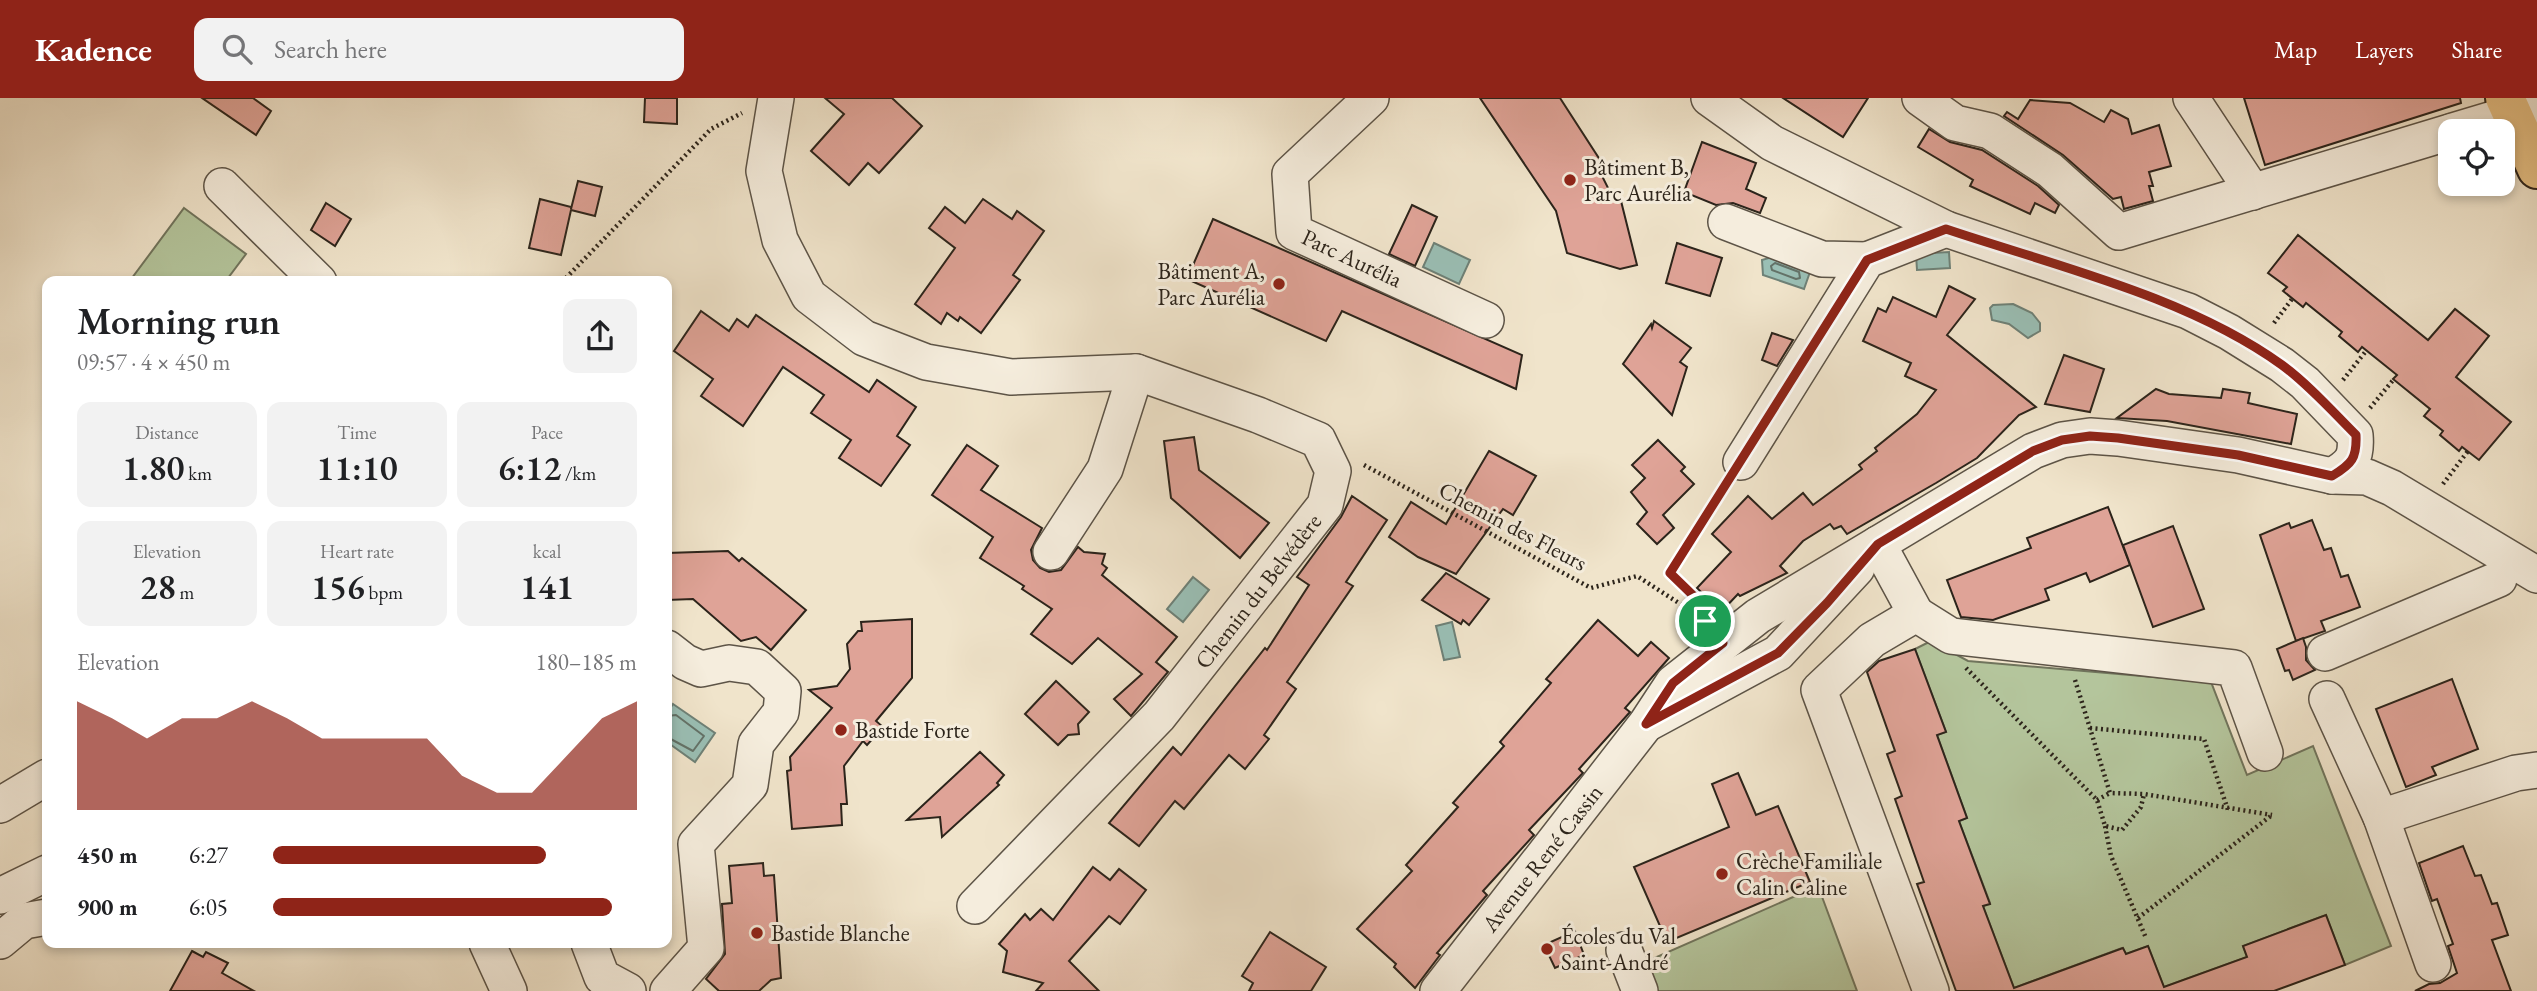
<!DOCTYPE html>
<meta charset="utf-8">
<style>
body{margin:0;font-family:"EB Garamond",serif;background:#f2f2f2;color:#202124;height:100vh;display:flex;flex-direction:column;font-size:26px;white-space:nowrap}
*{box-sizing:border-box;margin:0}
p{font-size:23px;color:#757577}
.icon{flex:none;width:38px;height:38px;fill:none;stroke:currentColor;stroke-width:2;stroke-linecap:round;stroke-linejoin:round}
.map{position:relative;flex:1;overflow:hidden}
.sheet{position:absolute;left:42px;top:178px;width:630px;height:672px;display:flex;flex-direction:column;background:#fff;border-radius:14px;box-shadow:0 4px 10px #0003}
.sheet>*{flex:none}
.fabs{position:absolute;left:2438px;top:21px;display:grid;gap:14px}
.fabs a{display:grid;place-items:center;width:77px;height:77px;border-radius:14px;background:#fff;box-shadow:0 4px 10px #0003;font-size:35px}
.pin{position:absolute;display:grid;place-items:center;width:60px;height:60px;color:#fff;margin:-30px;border:4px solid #fff;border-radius:50%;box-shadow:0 2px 7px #0007}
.round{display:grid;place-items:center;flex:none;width:74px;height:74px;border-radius:14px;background:#f2f2f2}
.overview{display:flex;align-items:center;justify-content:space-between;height:119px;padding:0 35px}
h1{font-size:38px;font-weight:600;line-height:52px}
.metrics{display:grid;grid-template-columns:repeat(3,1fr);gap:10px;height:119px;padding:7px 35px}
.metrics div{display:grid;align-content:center;border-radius:14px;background:#f2f2f2;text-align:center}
.metrics b{font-size:35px;font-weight:600}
.metrics small{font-size:19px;font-weight:400}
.metrics p{font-size:19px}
.chart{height:196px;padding:14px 35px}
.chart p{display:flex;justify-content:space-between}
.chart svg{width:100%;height:126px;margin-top:7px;fill:#8f2418;opacity:.7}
ul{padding:0 35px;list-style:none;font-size:23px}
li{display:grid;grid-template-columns:112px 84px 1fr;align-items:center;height:52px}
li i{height:18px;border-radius:9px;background:#8f2418}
header{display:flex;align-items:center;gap:42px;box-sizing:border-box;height:98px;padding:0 35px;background:#8f2418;color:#fff}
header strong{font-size:33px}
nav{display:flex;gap:38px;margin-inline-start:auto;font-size:24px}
.search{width:490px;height:63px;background:#f2f2f2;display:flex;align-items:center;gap:18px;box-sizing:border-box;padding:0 24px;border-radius:14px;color:#757577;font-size:26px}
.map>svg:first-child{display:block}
.green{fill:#b4c59c;stroke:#70745c;stroke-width:2}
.water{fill:#9abfb5;stroke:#6e8177;stroke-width:2}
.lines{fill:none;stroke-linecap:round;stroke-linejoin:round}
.shore{stroke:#637268;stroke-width:2}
.building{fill:#dfa397;stroke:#2c241b;stroke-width:2}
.minor-casing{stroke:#5d5447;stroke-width:38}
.major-casing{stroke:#2c241b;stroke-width:42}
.path{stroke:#2c241b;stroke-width:4.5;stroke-dasharray:2 3.5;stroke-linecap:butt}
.minor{stroke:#f5eddd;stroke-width:35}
.major{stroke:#e8c286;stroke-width:38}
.route-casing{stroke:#fff;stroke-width:14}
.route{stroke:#8f2418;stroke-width:9}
.poi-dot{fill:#8f2418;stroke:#f5eddd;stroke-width:2.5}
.labels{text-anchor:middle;stroke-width:6;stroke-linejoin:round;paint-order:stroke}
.poi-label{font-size:23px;fill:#2c241b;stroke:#f5eddd;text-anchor:start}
.street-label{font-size:23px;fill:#2c241b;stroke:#f5eddd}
</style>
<header>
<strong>Kadence</strong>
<div class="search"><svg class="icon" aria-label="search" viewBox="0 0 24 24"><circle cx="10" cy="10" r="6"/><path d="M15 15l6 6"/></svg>Search here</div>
<nav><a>Map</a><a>Layers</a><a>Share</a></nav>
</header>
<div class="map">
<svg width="2537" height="893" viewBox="0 0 2537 893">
<rect width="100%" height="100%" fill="#f0e4cb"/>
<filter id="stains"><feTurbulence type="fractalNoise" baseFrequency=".00286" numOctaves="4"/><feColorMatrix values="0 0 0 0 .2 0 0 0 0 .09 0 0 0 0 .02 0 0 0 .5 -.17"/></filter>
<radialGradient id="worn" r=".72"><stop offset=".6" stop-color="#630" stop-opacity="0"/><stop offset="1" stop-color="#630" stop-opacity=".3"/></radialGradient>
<g class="green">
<path d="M 184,110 L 246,156 L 225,184 L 129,184 Z"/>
<path d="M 1931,543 L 1968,563 L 2211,584 L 2247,677 L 2313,648 L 2391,848 L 2345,867 L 2326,817 L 2243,848 L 2247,859 L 2164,889 L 2148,848 L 2126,856 L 2122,850 L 2014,890 L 1983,808 L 1990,805 L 1959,723 L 1967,720 L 1937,637 L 1946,634 L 1915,551 Z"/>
<path d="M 1818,788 L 1857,893 L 1655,893 L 1643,865 Z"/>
</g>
<g class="water">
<path d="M 1434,145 L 1470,162 L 1459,186 L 1423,169 Z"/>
<path d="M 1949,154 L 1950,170 L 1917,172 L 1916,156 Z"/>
<path d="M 1771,156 L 1811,171 L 1804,191 L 1763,177 L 1762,162 L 1769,160 Z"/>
<path d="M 2013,206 L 2032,215 L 2040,225 L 2040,233 L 2028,240 L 2009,226 L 1992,222 L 1990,210 L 1993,207 Z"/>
<path d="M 1193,479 L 1209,492 L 1183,524 L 1167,511 Z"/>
<path d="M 1452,524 L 1460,559 L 1444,562 L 1436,528 Z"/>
<path d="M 673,606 L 715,635 L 695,664 L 667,644 L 667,615 Z"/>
</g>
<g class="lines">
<g class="shore">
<path d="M 1775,165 L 1799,174 L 1800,180 L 1796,181 L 1772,172 L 1771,168 Z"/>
<path d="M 667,618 L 676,617 L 704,638 L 693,653 L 667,639"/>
</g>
</g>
<g class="building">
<path d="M 202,0 L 253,0 L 271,13 L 256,37 Z"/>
<path d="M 645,0 L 677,0 L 677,26 L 644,24 Z"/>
<path d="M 825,0 L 892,0 L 922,28 L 879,75 L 868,65 L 849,87 L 811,53 L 844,16 Z"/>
<path d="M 1480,0 L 1560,0 L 1602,65 L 1597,68 L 1615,104 L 1621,103 L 1637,167 L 1620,171 L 1567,155 L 1556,113 Z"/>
<path d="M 1783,0 L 1868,0 L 1843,39 Z"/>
<path d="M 2244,0 L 2460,0 L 2461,5 L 2265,67 Z"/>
<path d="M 2030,2 L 2070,5 L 2104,24 L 2111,12 L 2128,21 L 2132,36 L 2159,27 L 2171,68 L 2149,74 L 2153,88 L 2149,88 L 2153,103 L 2124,111 L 2121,99 L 2113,101 L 2063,57 L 2004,18 L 2007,14 L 2018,21 Z"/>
<path d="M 1929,31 L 1950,44 L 1982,52 L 2038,88 L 2059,107 L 2055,115 L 2035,105 L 2030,116 L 1970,88 L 1973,82 L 1918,49 Z"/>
<path d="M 1702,44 L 1756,65 L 1746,91 L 1766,100 L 1760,115 L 1733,105 L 1716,107 L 1684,94 Z"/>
<path d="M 578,83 L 602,89 L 595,118 L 571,112 L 561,157 L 529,150 L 540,101 L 571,109 L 571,111 Z"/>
<path d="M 983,101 L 1012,121 L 1017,113 L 1044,133 L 1013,177 L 1020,182 L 981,235 L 960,219 L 958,223 L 947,215 L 941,226 L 915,206 L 955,150 L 929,130 L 945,109 L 965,125 Z"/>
<path d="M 326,105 L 351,121 L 335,148 L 311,132 Z"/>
<path d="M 1412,107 L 1437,119 L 1415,168 L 1389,156 Z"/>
<path d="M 1213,121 L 1522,257 L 1516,291 L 1342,213 L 1326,243 L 1187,181 Z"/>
<path d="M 2298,137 L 2428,242 L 2455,211 L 2489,238 L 2456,279 L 2511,324 L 2479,362 L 2462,349 L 2459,353 L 2440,337 L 2443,333 L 2424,318 L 2430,311 L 2393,281 L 2397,277 L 2362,249 L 2358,254 L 2339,238 L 2342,234 L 2306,205 L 2303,209 L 2283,193 L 2287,189 L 2268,175 Z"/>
<path d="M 1677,145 L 1722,160 L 1710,198 L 1666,185 Z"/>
<path d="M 1949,188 L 1975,201 L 1947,237 L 2036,309 L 2019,317 L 1977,360 L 1936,385 L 1847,436 L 1841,428 L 1834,431 L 1830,426 L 1803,443 L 1780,468 L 1787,475 L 1740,498 L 1738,496 L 1721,514 L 1697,490 L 1731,454 L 1712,436 L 1748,398 L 1772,421 L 1803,395 L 1813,407 L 1862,371 L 1859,367 L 1877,353 L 1875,350 L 1917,316 L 1936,292 L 1905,278 L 1911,265 L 1863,243 L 1878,210 L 1886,214 L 1893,199 L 1936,219 Z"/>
<path d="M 701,213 L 729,233 L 737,221 L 748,229 L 756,217 L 869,294 L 877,282 L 916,309 L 897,338 L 910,347 L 881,388 L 839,360 L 851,342 L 811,315 L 824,297 L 783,269 L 743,328 L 701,298 L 713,281 L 674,253 Z"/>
<path d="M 1654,223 L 1691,250 L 1680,264 L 1687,269 L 1672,317 L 1623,266 L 1651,226 L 1652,230 Z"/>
<path d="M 1772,235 L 1793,242 L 1777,268 L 1762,262 Z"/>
<path d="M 2064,257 L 2104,271 L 2090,314 L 2045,306 Z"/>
<path d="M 2156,291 L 2169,296 L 2221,300 L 2223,291 L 2250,295 L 2248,305 L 2297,316 L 2291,346 L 2167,323 L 2117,320 Z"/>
<path d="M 1194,339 L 1199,372 L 1269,425 L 1240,460 L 1171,400 L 1164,343 Z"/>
<path d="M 1658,342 L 1685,369 L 1681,373 L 1694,386 L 1663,417 L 1674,430 L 1657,446 L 1637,426 L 1647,414 L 1631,394 L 1645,380 L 1632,367 Z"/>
<path d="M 967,347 L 998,368 L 981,392 L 1042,430 L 1031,452 L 1033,462 L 1040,470 L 1049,474 L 1061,472 L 1078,449 L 1084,454 L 1105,456 L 1102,466 L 1107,470 L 1102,477 L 1177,539 L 1156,564 L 1168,574 L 1131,618 L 1114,601 L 1142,576 L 1098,540 L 1072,566 L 1031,536 L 1052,511 L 1022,491 L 1024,488 L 980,460 L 993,439 L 932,397 Z"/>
<path d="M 1489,353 L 1536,378 L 1513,417 L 1503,411 L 1456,476 L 1418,459 L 1389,439 L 1411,404 L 1446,426 Z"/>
<path d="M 1352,398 L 1387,422 L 1346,484 L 1353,488 L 1287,584 L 1296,591 L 1264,637 L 1269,641 L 1245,671 L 1229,657 L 1184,711 L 1175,703 L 1139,748 L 1109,725 L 1173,649 L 1181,657 L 1265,550 L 1267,552 L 1309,487 L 1297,479 L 1341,419 Z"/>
<path d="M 2108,409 L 2130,467 L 2090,484 L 2086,475 L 2045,491 L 2049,502 L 1993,522 L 1961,519 L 1947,482 L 2031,450 L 2027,440 Z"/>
<path d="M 2312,422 L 2324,452 L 2331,450 L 2341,479 L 2348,477 L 2360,509 L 2321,523 L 2325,533 L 2296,543 L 2260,437 L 2289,425 L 2291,430 Z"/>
<path d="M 2173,428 L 2204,511 L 2153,529 L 2123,447 Z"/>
<path d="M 728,453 L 739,463 L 742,460 L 806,512 L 771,552 L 756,539 L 741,543 L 693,501 L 667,502 L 667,455 Z"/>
<path d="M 1446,475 L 1489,501 L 1469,527 L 1463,522 L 1461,526 L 1422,502 Z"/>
<path d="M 912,521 L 912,580 L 876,623 L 883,629 L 867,647 L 863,643 L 844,668 L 847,706 L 841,706 L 842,727 L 792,731 L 787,673 L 791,672 L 790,659 L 832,610 L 809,592 L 837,588 L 850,571 L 847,546 L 858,533 L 862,533 L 861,524 Z"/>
<path d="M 1598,522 L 1638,558 L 1651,544 L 1669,560 L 1625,610 L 1630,614 L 1579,671 L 1583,675 L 1580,678 L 1529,732 L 1534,737 L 1483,793 L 1487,797 L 1437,855 L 1440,857 L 1415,890 L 1394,869 L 1396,866 L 1357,831 L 1412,773 L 1406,767 L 1458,709 L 1453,705 L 1504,648 L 1500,644 L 1551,585 L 1546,581 Z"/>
<path d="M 2303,540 L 2306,549 L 2306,562 L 2315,572 L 2293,582 L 2289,572 L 2285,573 L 2277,551 Z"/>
<path d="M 1915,551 L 1946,634 L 1937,637 L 1967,720 L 1959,723 L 1990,806 L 1983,808 L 2014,890 L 2123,850 L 2126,856 L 2148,848 L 2164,889 L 2247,859 L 2243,848 L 2326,817 L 2345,867 L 2274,893 L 1956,893 L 1917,786 L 1924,784 L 1895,701 L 1902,698 L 1887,656 L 1895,653 L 1867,574 L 1879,563 Z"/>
<path d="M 2452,581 L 2478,651 L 2432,669 L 2436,677 L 2406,689 L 2376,611 Z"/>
<path d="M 1056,583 L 1089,614 L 1078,626 L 1079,636 L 1068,637 L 1058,647 L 1025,616 Z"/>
<path d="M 980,654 L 1004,677 L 997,685 L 999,687 L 942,739 L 940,719 L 907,722 Z"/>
<path d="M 1738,675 L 1756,717 L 1778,708 L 1810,784 L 1667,844 L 1634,769 L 1729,729 L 1712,686 Z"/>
<path d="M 2463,748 L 2475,778 L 2481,777 L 2492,806 L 2497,805 L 2508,837 L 2492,842 L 2511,893 L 2415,893 L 2429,886 L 2440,885 L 2457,875 L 2448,848 L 2453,846 L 2437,801 L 2432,803 L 2419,765 Z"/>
<path d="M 763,765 L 764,778 L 774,777 L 781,880 L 771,882 L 759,893 L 719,893 L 706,881 L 725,856 L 722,806 L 732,805 L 729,768 Z"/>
<path d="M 1093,769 L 1110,782 L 1119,771 L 1146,792 L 1120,826 L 1109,818 L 1069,863 L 1099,893 L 1036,893 L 1043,885 L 1003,874 L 1007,853 L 999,846 L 1025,816 L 1030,822 L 1041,811 L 1053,822 Z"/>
<path d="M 1575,833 L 1584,857 L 1555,870 L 1544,847 Z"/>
<path d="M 1270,834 L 1326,869 L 1311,893 L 1249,893 L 1253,885 L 1242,878 Z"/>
<path d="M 192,853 L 203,859 L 206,854 L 228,865 L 222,875 L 254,893 L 170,893 Z"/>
</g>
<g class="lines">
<defs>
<g id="minor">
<path d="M 776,0 L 764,73 L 780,142 L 809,198 L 864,240 L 926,264 L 1011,279 L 1136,274 L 1258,317 L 1318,342 L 1333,373 L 1325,407 L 1159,618 L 975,808"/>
<path d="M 1371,0 L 1290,76 L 1294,134 L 1486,222"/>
<path d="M 1709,0 L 1772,45 L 1946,131 L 2188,213 L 2229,234 L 2282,267 L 2305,285 L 2355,337 C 2357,360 2352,366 2332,378"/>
<path d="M 1920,0 L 1955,25 L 1990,33 L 2050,72 L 2119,134 L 2450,34"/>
<path d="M 2191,0 L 2253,94"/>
<path d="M 2453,33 L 2533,9"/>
<path d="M 222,88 L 319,184"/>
<path d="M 1726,124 L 1822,161 L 1867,162"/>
<path d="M 1741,364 L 1867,162 L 1946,131"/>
<path d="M 1878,446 L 1916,516"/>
<path d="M 1051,454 L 1105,371 L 1136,274"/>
<path d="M 667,550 L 685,564 L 701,571 L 729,565 L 757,569 L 783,593 L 781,614 L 756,646 L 750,687 L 696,746 L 706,850 L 668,893"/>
<path d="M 2325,555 L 2499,481"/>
<path d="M 2327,601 L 2381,719 L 2433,866"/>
<path d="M 1650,624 L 1778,555 L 1857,470"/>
<path d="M 0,707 L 47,679"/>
<path d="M 2381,719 L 2516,675 L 2537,672"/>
<path d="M 0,798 L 47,775"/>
<path d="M 0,843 L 24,823 L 47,819"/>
<path d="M 487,845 L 509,893"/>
<path d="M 589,845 L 602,879 L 628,893"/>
<path d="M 1624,852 L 1640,893"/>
<path d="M 1438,893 L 1646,626 L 1673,585 L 1758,518 L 2033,353 L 2062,342 L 2090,338 L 2118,340 L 2238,357 L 2332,378 L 2367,379 L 2392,390 L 2537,477"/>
<path d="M 1931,893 L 1819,592 L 1872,542 L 1916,516 L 1951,538 L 2234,570 L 2265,655"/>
</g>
<path id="major" d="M 2505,0 L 2537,71"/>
</defs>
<use href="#minor" class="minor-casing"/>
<use href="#major" class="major-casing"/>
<g class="path">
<path d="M 562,184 L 711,31 L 742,15"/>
<path d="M 2274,225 L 2292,201"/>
<path d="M 2343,282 L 2366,253"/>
<path d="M 2370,310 L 2394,281"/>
<path d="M 1364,367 L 1591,490 L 1637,478 L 1705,522"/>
<path d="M 2443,386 L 2468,353"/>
<path d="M 1705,519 L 1706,510 L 1670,475 L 1725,388"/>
<path d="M 1966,570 L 2097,702 L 2105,728 L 2122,732 L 2141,709 L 2144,696"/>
<path d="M 2075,582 L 2110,695 L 2144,696 L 2272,717"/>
<path d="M 2090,630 L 2204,641 L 2228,712"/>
<path d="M 2097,702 L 2110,695"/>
<path d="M 2105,728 L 2111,758 L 2146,840"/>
<path d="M 2138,820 L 2272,717"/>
</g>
<use href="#minor" class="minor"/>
<use href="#major" class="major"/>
</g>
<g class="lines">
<defs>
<path id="route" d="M 1946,131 C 2056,168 2188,199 2282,267 C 2309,287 2332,313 2356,337 C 2357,360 2352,366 2332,378 L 2238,357 L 2118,340 L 2090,338 L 2062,342 L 2033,353 L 1878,446 L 1827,505 L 1778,555 L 1646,626 L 1673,585 L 1723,545 L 1705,523 L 1706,510 L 1670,475 L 1867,162 Z"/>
</defs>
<use href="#route" class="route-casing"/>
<use href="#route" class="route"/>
</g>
<g class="poi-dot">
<circle cx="1570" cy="82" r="7"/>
<circle cx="1279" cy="186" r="7"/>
<circle cx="841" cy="632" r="7"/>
<circle cx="1722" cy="776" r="7"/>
<circle cx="757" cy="835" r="7"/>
<circle cx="1547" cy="851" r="7"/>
</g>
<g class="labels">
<g class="poi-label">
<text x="1584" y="77">Bâtiment B,<tspan x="1584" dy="26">Parc Aurélia</tspan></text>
<text x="1265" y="181" text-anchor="end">Bâtiment A,<tspan x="1265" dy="26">Parc Aurélia</tspan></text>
<text x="855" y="640">Bastide Forte</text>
<text x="1736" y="771">Crèche Familiale<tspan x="1736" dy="26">Calin Caline</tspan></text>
<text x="771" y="843">Bastide Blanche</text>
<text x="1561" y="846">Écoles du Val<tspan x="1561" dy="26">Saint-André</tspan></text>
</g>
<g class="street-label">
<text transform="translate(1352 160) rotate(25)" y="8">Parc Aurélia</text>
<text transform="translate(1513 428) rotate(28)" y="8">Chemin des Fleurs</text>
<text transform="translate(1258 493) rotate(-52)" y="8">Chemin du Belvédère</text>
<text transform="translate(1542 760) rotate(-52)" y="8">Avenue René Cassin</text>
</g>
</g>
<rect width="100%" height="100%" filter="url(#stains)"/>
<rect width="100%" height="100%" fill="url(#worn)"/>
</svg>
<div class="fabs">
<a><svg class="icon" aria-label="locate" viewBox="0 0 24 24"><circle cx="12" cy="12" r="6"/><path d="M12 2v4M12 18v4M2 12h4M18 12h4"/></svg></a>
</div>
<div class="pin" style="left:1705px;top:523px;background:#1e9e55"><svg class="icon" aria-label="arrive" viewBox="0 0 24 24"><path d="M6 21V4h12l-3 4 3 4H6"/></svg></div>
<section class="sheet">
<div class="overview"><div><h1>Morning run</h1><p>09:57 · 4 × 450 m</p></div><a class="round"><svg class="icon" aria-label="share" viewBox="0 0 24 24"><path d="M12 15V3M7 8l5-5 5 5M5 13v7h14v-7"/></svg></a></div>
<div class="metrics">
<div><p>Distance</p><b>1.80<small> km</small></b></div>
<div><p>Time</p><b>11:10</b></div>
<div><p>Pace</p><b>6:12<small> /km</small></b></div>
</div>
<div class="metrics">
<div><p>Elevation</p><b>28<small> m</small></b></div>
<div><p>Heart rate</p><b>156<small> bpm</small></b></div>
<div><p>kcal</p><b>141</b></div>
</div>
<div class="chart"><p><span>Elevation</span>180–185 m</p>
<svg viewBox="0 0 160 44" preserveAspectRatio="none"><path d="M0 44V6L10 12L20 19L30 12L40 12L50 6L60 12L70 19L80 19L90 19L100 19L110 32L120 38L130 38L140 25L150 12L160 6V44z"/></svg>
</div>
<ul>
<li><b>450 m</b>6:27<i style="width:75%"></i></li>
<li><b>900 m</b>6:05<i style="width:93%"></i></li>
</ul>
</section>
</div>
